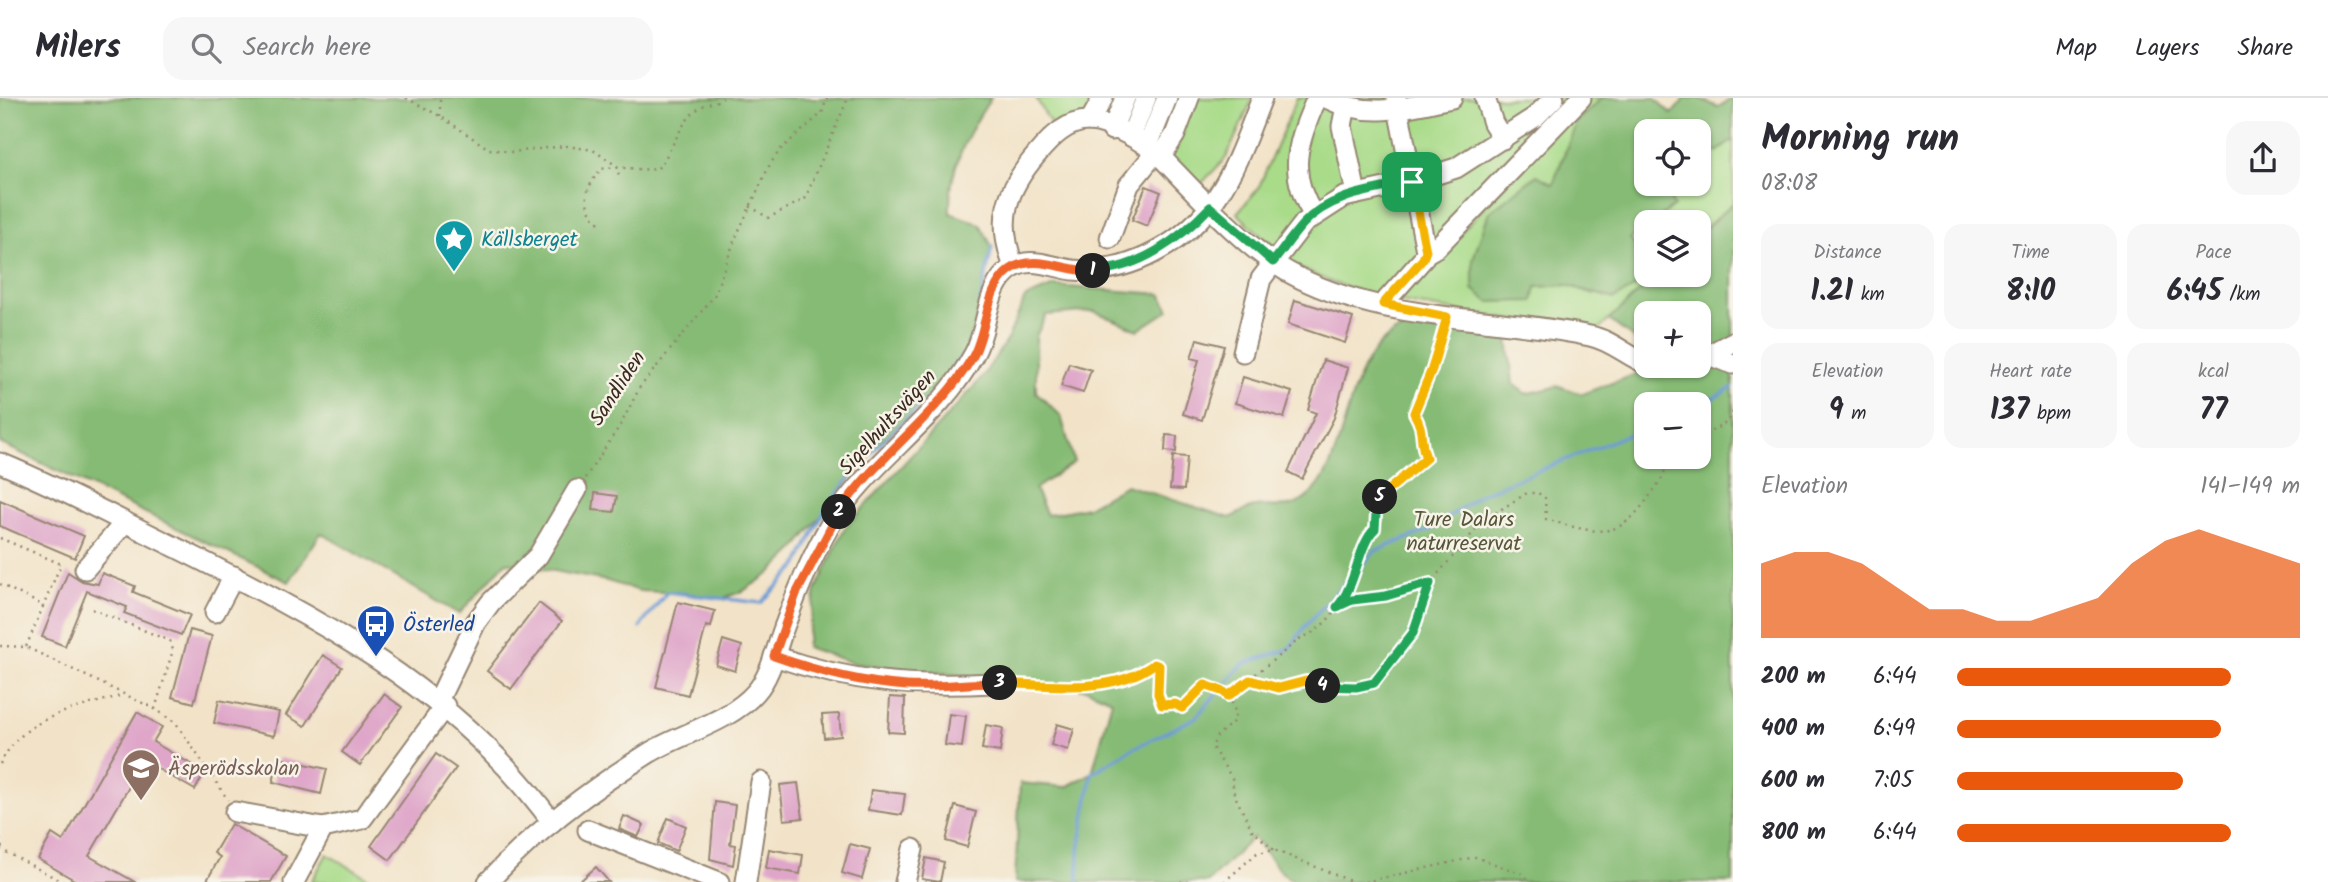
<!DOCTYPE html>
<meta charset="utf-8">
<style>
body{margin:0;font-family:Kalam,sans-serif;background:#f7f7f7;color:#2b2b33;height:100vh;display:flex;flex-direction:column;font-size:26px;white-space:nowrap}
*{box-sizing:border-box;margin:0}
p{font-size:23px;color:#7c7c81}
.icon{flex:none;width:38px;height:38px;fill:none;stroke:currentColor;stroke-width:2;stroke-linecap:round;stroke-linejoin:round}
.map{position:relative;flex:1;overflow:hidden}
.drawer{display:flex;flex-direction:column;background:#fff;width:595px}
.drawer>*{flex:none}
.buttons{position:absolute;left:1634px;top:21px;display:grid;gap:14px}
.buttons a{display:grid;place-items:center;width:77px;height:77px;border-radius:14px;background:#fff;box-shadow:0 2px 5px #0004;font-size:35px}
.pin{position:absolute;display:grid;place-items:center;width:60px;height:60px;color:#fff;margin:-30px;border-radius:14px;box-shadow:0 4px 10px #0006}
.km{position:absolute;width:35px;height:35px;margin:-18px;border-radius:50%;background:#222;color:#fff;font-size:19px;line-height:35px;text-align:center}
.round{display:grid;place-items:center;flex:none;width:74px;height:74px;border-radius:21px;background:#f7f7f7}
.headline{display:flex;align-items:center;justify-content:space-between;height:119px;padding:0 28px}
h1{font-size:38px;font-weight:800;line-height:52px}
.metrics{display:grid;grid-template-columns:repeat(3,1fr);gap:10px;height:119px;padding:7px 28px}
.metrics div{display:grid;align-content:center;border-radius:18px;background:#f7f7f7;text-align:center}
.metrics b{font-size:30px;font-weight:800}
.metrics small{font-size:19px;font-weight:400}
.metrics p{font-size:19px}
.chart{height:196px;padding:14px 28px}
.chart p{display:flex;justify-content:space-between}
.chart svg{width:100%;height:126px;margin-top:7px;fill:#ea580c;opacity:.7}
ul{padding:0 28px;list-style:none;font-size:23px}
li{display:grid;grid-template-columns:112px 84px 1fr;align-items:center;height:52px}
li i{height:18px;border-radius:9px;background:#ea580c}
header{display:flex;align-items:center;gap:42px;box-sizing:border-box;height:98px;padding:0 35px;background:#fff;border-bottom:2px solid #e1e1e2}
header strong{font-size:33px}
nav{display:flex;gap:38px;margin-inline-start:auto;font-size:24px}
.search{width:490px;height:63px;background:#f7f7f7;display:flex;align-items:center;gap:18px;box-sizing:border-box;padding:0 24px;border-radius:21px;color:#7c7c81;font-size:26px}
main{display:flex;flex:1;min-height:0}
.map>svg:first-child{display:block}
.green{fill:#a9db89;stroke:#728254;stroke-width:2}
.forest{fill:#86bb75;stroke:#60724a;stroke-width:2;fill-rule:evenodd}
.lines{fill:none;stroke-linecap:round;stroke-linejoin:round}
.stream{stroke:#6d9bd5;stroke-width:3.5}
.building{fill:#dfa6c9}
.minor-casing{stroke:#968673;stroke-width:23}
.path{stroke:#968673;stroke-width:2.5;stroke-dasharray:2 5;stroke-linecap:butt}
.minor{stroke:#fff;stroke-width:19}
.split-1-casing{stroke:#fff;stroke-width:14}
.split-2-casing{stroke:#fff;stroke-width:14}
.split-3-casing{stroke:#fff;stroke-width:14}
.split-4-casing{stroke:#fff;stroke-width:14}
.split-5-casing{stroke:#fff;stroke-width:14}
.split-6-casing{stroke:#fff;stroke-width:14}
.split-1{stroke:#22a559;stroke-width:9}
.split-2{stroke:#f0652b;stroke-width:9}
.split-3{stroke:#f0652b;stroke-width:9}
.split-4{stroke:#f5b400;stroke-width:9}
.split-5{stroke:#22a559;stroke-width:9}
.split-6{stroke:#f5b400;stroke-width:9}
.labels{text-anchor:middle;stroke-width:5;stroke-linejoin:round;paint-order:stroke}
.culture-label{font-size:21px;fill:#0d838f;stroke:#f7f3e8;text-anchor:start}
.street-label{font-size:21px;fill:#3b2a1e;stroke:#f7f3e8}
.park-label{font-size:21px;fill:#565639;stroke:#f7f3e8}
.transit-label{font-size:21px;fill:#164399;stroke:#f7f3e8;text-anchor:start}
.education-label{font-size:21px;fill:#785e54;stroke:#f7f3e8;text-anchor:start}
</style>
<header>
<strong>Milers</strong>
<div class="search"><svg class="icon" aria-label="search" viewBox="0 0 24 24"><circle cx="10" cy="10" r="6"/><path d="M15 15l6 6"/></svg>Search here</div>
<nav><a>Map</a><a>Layers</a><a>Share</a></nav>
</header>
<main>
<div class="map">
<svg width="1733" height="784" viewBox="0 0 1733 784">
<rect width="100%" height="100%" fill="#f7f3e8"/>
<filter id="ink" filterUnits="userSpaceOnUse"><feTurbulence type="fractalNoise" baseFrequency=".0143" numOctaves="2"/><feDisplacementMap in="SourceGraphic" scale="14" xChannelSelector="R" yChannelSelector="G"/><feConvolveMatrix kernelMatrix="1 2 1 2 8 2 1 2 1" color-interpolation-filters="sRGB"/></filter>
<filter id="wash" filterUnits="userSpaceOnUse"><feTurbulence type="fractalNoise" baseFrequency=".00686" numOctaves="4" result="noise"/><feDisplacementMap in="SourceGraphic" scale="28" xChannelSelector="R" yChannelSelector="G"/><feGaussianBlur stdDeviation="1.57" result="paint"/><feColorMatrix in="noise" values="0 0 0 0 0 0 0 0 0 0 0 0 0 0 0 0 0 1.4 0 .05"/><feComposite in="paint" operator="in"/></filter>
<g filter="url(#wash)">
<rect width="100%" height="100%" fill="#f2e3c8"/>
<g class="green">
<path d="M 1036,0 L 1253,0 L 1226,60 L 1198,89 L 1122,29 L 1052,28 Z"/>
<path d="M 1297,0 L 1574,0 L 1382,200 L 1331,184 L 1291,166 L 1237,115 L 1258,91 Z"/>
<path d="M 1586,0 L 1602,0 L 1577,23 L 1553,86 L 1537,78 L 1517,94 L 1536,189 L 1567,187 L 1593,196 L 1639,187 L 1647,165 L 1647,177 L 1657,177 L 1595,235 L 1399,204 L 1399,201 Z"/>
<path d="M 1733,42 L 1733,105 L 1699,136 L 1699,124 L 1653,124 L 1674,108 L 1662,86 L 1699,86 L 1699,58 L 1718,53 Z"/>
<path d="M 327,756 L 375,784 L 311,784 Z"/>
</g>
<g class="forest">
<path d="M 0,0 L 991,0 C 967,36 948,71 950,115 L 980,126 L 992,149 L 969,255 L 946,284 L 884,340 L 794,452 L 769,476 L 743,493 L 721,501 L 684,495 L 640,493 L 607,483 L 506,464 L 459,516 L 321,435 L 289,484 L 0,345 Z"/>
<path d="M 1602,0 L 1654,0 L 1672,16 L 1685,0 L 1698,0 L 1718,9 L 1733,0 L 1733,42 L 1718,53 L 1699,58 L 1699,33 L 1647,33 L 1647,86 L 1662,86 L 1674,108 L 1653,124 L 1647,124 L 1647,129 L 1630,141 L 1647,161 L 1639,187 L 1614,201 L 1567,187 L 1536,189 L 1533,203 L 1489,204 L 1473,191 L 1473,161 L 1489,114 L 1537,77 L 1553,86 L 1577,23 Z"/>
<path d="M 1733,105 L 1733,784 L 1294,784 L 1280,773 L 1253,739 L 1208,784 L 1015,784 L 1020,685 L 1066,689 L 1092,675 L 1112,602 L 1087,591 L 856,566 L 806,549 L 816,492 L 844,431 L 981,281 L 1008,240 L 1025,200 L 1054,188 L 1161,196 L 1169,212 L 1138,232 L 1094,213 L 1046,217 L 1036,238 L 1036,294 L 1061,318 L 1074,364 L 1035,391 L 1047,417 L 1087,409 L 1126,387 L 1230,420 C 1238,416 1247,410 1255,409 C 1272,406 1285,413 1302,403 C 1356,369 1335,251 1411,227 C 1436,220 1481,228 1507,230 L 1513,286 L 1526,296 L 1559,288 L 1582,296 L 1658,268 L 1699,268 L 1699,215 L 1647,215 L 1647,250 L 1609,222 L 1657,177 L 1699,177 L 1699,136 ZM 1647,306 L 1699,306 L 1699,359 L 1647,359 Z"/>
</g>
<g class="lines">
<g class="stream">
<path d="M 980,205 L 992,149"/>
<path d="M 1699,308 L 1732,290"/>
<path d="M 640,529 L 667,494 L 761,505 L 797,468 L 827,408 L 874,352 L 933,296 L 960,260"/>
<path d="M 1078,784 L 1079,752 L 1092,675 L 1130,652 L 1195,620 L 1243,566 L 1289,551 L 1306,527 L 1375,453 L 1432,431 L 1481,396 L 1647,329"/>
</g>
</g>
<g id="blocks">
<g class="building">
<path d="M 1146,88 L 1161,94 L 1147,128 L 1132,122 Z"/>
<path d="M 1295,202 L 1353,220 L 1345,245 L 1288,226 Z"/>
<path d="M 1197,241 L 1224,248 L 1202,322 L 1183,316 L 1199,262 L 1191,260 Z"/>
<path d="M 1323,262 L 1348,270 L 1334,320 L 1302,381 L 1288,374 L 1316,315 L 1308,312 Z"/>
<path d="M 1069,265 L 1091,272 L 1083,295 L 1061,288 Z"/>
<path d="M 1243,279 L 1292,294 L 1284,320 L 1235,305 Z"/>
<path d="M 1166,337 L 1177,338 L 1176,354 L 1165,353 Z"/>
<path d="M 1173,358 L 1187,359 L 1184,392 L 1170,391 Z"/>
<path d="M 595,395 L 617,398 L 614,414 L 593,412 Z"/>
<path d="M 0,402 L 84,438 L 75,460 L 0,428 Z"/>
<path d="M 68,474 L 82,483 L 98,486 L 102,475 L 135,488 L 133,494 L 190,517 L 181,537 L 124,515 L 127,509 L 87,493 L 65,548 L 42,539 Z"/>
<path d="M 678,504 L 715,513 L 711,529 L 706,528 L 688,597 L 656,589 Z"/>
<path d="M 539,505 L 562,523 L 511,591 L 487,573 Z"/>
<path d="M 190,532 L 212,538 L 194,605 L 172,599 Z"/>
<path d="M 723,542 L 742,548 L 735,573 L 716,567 Z"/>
<path d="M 323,557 L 342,569 L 305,628 L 286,617 Z"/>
<path d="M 384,596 L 402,609 L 360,667 L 342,654 Z"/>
<path d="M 890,599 L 905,600 L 904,635 L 888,634 Z"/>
<path d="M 219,602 L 279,614 L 274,638 L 214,625 Z"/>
<path d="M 137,614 L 162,629 L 153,644 L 205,674 L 195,692 L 144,663 L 89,758 L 135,784 L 78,784 L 38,761 L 52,736 L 63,743 Z"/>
<path d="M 839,616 L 841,638 L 824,640 L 822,617 Z"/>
<path d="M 949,616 L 966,618 L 962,649 L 945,647 Z"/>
<path d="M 1057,626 L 1074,631 L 1068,652 L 1051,647 Z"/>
<path d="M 986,627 L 1003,630 L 1000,654 L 982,651 Z"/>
<path d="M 436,656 L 456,670 L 390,762 L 371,748 Z"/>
<path d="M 279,660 L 327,671 L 321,696 L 273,684 Z"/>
<path d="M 798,685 L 803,720 L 784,722 L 780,687 Z"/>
<path d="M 871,692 L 905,696 L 902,717 L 868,712 Z"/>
<path d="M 715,704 L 735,707 L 730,746 L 736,747 L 733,767 L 710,761 Z"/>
<path d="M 955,708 L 976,714 L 967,749 L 946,743 Z"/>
<path d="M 624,718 L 644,727 L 638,739 L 619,731 Z"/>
<path d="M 668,720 L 686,728 L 676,753 L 658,745 Z"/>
<path d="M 231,726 L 286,758 L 271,784 L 206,784 L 220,759 L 214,755 Z"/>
<path d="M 850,746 L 870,751 L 862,781 L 842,775 Z"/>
<path d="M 769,751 L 803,757 L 800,776 L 766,770 Z"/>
<path d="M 926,760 L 944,764 L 940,784 L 922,781 Z"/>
<path d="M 596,769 L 609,784 L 579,784 Z"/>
</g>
</g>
</g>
<g filter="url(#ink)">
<use href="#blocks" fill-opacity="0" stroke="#968673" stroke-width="2"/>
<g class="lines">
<defs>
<g id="minor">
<path d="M 1326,0 C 1370,22 1407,9 1452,0"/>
<path d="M 1485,0 L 1493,25 L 1503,41"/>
<path d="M 1346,8 L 1342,28 L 1356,96"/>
<path d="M 1090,23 L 1103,0"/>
<path d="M 1112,32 L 1125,0"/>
<path d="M 1131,38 L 1146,0"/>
<path d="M 1148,47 L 1167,0"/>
<path d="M 1161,59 C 1196,95 1244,149 1288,174 C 1379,225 1490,217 1590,238 C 1611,242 1627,258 1647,266"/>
<path d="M 1314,117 C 1286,76 1298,42 1317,0"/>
<path d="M 1110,140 L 1129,87 L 1156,54"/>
<path d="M 1425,156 L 1437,149 L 1581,0"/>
<path d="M 1014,169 C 996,122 1006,92 1037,56 C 1050,41 1067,22 1090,23 C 1110,24 1146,45 1161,59 L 1175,37 L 1189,0"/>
<path d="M 1383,206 L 1423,161 L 1426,153 L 1396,0"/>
<path d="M 1243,254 L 1261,181 L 1304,125 L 1344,99 L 1412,84 L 1456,70 L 1535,19 L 1554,0"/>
<path d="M 1708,257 L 1733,266"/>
<path d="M 1699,262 L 1733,244"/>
<path d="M 1652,268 L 1674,268"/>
<path d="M 0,365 C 59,389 116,420 173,448 C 317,520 455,591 552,724"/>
<path d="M 85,471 L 125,424"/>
<path d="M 215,514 L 234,478"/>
<path d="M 774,558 C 852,585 912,589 994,585"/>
<path d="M 438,603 L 476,524 L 491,504 L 538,458 L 577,392"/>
<path d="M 235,714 L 323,730"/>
<path d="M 588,732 L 719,784"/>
<path d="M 294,784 L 323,730 L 362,721 L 445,608"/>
<path d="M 488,784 C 534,734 591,691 649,655 C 682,635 730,624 756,594 C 772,576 777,546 786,524 C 798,491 812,458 830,427 C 868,363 939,322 974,256 C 988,232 985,195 1006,175 C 1027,155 1050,169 1073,172 C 1129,178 1189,143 1218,97 C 1238,67 1249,32 1262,0"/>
<path d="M 746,784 L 761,684"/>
<path d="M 905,784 L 913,751"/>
</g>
</defs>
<use href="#minor" class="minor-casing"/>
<g class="path">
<path d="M 406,0 L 440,18 L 489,51 L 512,54 L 566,48 L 593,52 L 617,68 L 619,78"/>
<path d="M 440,18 L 440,0"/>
<path d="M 750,108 L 768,120 L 805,101 L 848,0"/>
<path d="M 599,125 C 580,106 585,90 601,71 C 620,67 638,73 657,71 C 673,53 679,25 698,11 C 705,5 716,5 723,0"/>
<path d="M 1699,340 L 1726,325 L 1733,314"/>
<path d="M 585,380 L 621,326 L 640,289 L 714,198 L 735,141 L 770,66 L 781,51 L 822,15 L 827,0"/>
<path d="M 0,440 L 61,466 L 26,549"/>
<path d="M 0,486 L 44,508"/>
<path d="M 1340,507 L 1430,485 L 1484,422 L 1527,395 L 1538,395 L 1545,400 L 1546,421 C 1611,441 1622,440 1660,383 C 1665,375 1666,366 1673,359"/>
<path d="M 92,511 L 170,543 L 173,552 L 155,611"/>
<path d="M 0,548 L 26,549 L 155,611 L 176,625 L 228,702"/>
<path d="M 1250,582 L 1279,590 L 1306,583 L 1337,590 L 1374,585 L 1413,535 L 1430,485"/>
<path d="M 1008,586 C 1054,587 1114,595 1154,566 L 1159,568 L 1158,596 L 1162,607 L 1175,606 L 1182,610 L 1205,588 C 1224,594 1236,600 1235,622 L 1217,638 L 1212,649 L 1232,680 L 1234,696 L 1252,732 L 1274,752"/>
<path d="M 1228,598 L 1301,540 C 1330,530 1350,493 1360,465 C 1366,451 1363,442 1375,431 L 1377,401 L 1426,360 C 1418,340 1425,336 1414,315 L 1442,235"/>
<path d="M 0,666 C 25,616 74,612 123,597"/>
<path d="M 0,741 L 2,751"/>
<path d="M 0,751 L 63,784"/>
<path d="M 1180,784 L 1216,784"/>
<path d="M 1224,784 L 1257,755 L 1274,752 L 1353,784"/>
<path d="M 1365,784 L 1475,759 L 1523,776 L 1531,784"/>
</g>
<use href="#minor" class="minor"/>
</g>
</g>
<g class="lines" filter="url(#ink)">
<defs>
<path id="split-1" d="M 1093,173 C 1139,171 1180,141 1210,109 L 1273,164 C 1283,152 1292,138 1303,126 C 1330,96 1375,92 1412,84"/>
<path id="split-2" d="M 839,414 C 877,358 937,318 972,260 C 988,234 984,191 1010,172 C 1034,154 1066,174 1093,173"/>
<path id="split-3" d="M 839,414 L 796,496 L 774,558 C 816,573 862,585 907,588 C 938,590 969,584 1000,585"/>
<path id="split-4" d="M 1000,585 C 1049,587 1112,597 1154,566 L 1159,568 L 1158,596 L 1162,607 L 1175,606 L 1182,610 L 1205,587 L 1224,594 L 1228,598 L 1250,582 L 1279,590 L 1306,583 L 1323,588"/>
<path id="split-5" d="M 1323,588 L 1356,589 L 1374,585 L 1413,535 L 1430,485 L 1386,498 L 1352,502 L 1337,509 C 1356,489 1358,446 1375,431 L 1377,401 L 1380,399"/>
<path id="split-6" d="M 1380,399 L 1426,360 C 1418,340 1426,336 1414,315 L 1432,271 L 1447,219 L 1383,206 L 1423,161 L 1426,153 L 1412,84"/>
</defs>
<use href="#split-1" class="split-1-casing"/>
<use href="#split-2" class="split-2-casing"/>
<use href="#split-3" class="split-3-casing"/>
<use href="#split-4" class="split-4-casing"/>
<use href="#split-5" class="split-5-casing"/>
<use href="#split-6" class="split-6-casing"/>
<use href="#split-1" class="split-1"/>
<use href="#split-2" class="split-2"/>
<use href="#split-3" class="split-3"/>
<use href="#split-4" class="split-4"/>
<use href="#split-5" class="split-5"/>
<use href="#split-6" class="split-6"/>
</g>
<defs>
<symbol id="sight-pin" viewBox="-11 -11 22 30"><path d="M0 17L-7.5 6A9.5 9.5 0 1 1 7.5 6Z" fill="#0f9aa8" stroke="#f7f3e8"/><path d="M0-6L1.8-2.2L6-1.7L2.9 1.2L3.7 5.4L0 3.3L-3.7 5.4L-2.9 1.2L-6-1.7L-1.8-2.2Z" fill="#fff"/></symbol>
<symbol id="bus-pin" viewBox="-11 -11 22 30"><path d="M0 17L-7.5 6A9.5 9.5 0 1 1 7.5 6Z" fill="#1a4fb4" stroke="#f7f3e8"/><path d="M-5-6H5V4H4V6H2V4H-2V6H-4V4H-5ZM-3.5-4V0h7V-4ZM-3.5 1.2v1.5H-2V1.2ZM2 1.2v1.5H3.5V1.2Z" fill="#fff"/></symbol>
<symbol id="school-pin" viewBox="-11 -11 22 30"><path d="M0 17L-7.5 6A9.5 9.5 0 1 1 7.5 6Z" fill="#8d6e63" stroke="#f7f3e8"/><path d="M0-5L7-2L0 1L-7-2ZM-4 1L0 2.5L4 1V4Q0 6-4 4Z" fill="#fff"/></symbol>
</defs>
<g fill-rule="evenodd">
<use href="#sight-pin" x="432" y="119" width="44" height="60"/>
<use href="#bus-pin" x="354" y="504" width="44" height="60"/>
<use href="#school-pin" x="119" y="648" width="44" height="60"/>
</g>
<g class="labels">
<g class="culture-label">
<text x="481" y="148">Källsberget</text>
</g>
<g class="street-label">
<text transform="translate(617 290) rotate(-57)" y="7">Sandliden</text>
<text transform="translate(887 324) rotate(-48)" y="7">Sigelhultsvägen</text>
</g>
<g class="park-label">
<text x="1464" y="428">Ture Dalars<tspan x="1464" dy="24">naturreservat</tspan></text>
</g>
<g class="transit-label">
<text x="403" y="533">Österled</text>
</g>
<g class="education-label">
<text x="168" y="677">Äsperödsskolan</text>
</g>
</g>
</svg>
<div class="buttons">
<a><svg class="icon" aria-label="locate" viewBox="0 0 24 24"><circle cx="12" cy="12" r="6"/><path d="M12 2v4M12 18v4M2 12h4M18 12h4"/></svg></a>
<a><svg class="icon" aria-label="layers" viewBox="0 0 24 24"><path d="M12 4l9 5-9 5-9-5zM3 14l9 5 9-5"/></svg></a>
<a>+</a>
<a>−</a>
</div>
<div class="pin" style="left:1412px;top:84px;background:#1e9e55"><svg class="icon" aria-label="arrive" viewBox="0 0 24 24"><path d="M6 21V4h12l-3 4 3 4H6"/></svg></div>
<b class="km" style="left:1093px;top:173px">1</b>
<b class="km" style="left:839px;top:414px">2</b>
<b class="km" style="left:1000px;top:585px">3</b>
<b class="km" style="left:1323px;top:588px">4</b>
<b class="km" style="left:1380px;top:399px">5</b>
</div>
<section class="drawer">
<div class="headline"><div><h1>Morning run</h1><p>08:08</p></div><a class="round"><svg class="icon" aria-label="share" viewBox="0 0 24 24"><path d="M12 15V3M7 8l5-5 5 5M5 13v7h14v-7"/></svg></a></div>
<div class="metrics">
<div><p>Distance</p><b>1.21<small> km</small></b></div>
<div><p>Time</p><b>8:10</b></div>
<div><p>Pace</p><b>6:45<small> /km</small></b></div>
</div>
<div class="metrics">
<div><p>Elevation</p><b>9<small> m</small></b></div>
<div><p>Heart rate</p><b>137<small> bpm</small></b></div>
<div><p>kcal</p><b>77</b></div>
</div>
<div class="chart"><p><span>Elevation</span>141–149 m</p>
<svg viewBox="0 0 160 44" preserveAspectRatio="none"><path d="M0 44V18L10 14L20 14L30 18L40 26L50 34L60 34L70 38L80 38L90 34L100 30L110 18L120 10L130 6L140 10L150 14L160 18V44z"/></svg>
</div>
<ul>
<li><b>200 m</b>6:44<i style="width:80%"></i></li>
<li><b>400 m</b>6:49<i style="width:77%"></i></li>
<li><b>600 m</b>7:05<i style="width:66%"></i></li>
<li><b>800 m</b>6:44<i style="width:80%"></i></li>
</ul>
</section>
</main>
